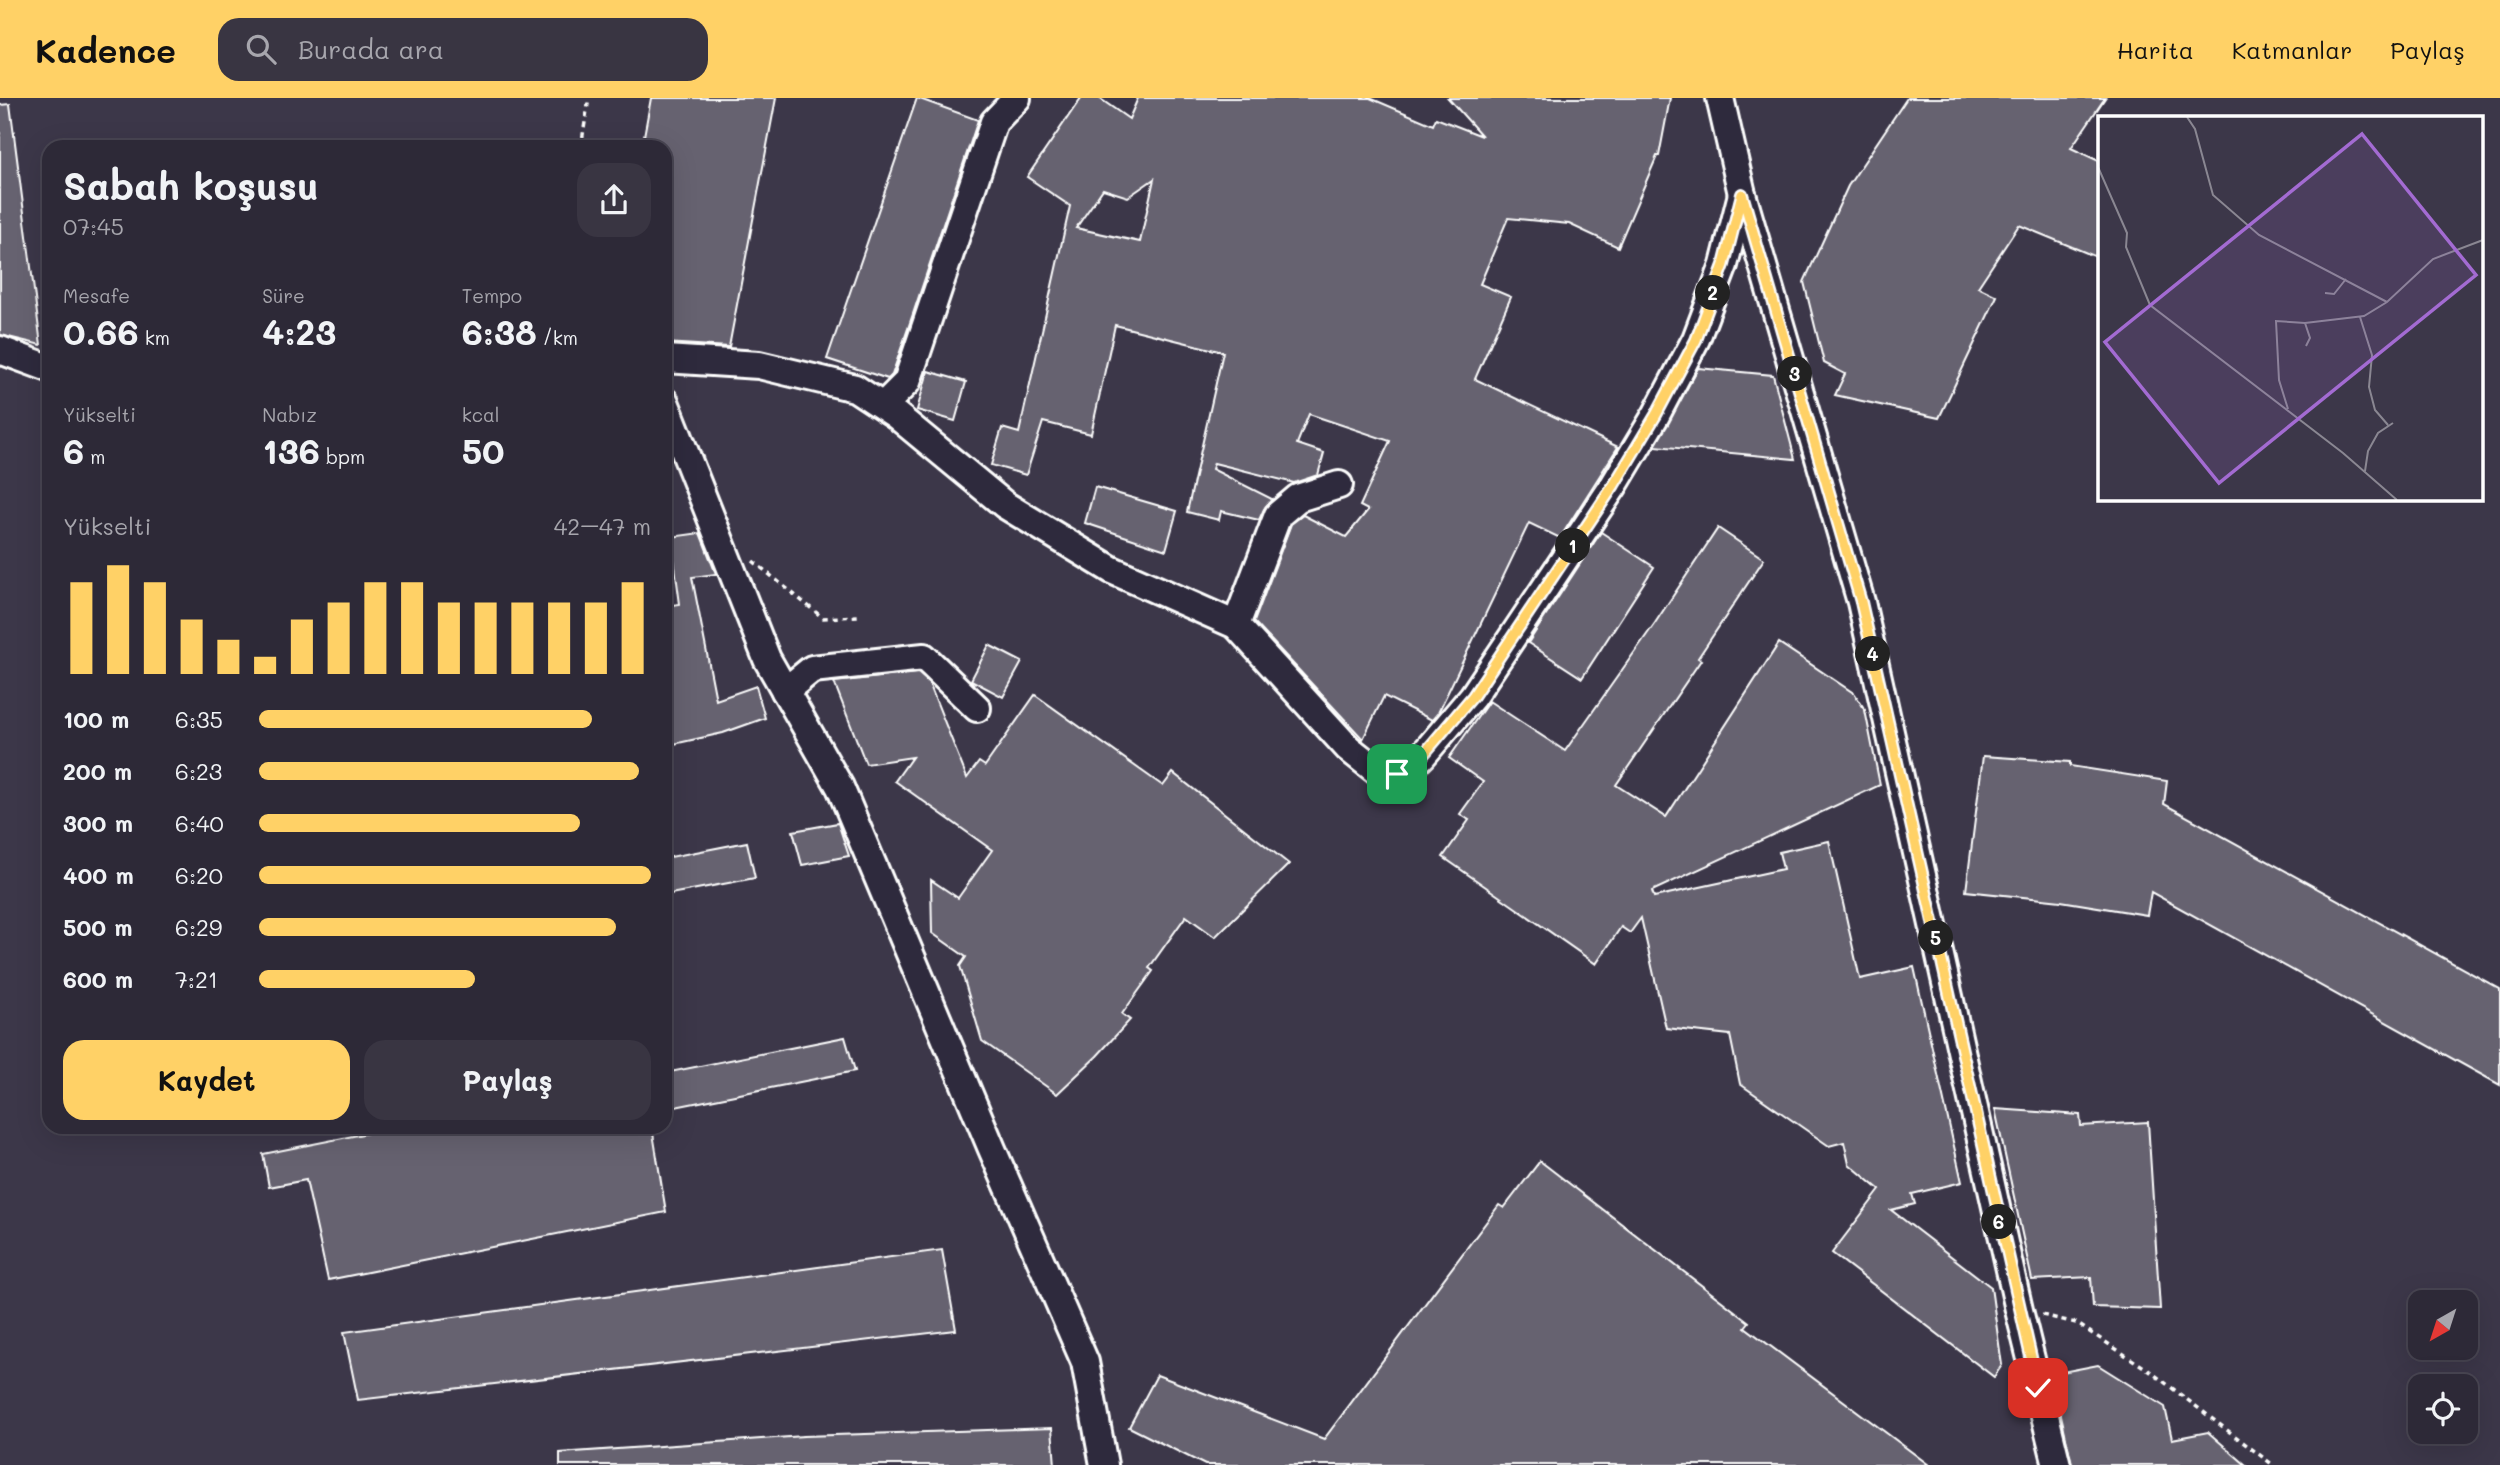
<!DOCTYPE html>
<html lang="tr">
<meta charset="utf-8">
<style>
body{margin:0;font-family:Mali,sans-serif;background:#393542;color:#f1f3f6;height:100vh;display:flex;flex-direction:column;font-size:26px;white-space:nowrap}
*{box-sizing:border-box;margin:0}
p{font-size:23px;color:#a7a6ad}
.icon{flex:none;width:38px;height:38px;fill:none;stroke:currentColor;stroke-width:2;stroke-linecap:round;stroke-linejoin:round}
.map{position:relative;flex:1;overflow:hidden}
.side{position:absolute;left:42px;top:42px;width:630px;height:994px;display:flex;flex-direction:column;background:#2d2937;border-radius:21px;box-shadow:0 7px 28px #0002,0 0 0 2px #484552}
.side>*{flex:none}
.needle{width:46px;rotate:219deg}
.buttons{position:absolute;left:2408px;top:1192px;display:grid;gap:14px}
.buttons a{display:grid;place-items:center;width:70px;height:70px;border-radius:14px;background:#2d2937;box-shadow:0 7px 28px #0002,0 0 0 2px #484552;font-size:35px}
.pin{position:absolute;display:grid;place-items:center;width:60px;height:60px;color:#fff;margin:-30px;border-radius:14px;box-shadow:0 4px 10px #0006}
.km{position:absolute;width:35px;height:35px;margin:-18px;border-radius:50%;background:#222;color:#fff;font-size:19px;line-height:35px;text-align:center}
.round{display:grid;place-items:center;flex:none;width:74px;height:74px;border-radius:21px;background:#393542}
.head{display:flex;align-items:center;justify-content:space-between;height:119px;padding:0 21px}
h1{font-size:38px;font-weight:700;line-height:52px}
.metrics{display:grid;grid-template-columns:repeat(3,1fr);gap:10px;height:119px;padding:7px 21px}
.metrics div{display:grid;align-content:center}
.metrics b{font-size:35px;font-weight:700}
.metrics small{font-size:19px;font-weight:400}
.metrics p{font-size:19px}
.chart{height:196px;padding:14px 21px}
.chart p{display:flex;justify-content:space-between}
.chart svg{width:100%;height:126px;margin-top:7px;stroke:#ffd166;stroke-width:6}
.action{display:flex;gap:14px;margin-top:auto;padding:14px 21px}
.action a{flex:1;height:80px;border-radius:21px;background:#ffd166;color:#111;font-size:28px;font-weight:700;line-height:80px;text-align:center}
.action a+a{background:#393542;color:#f1f3f6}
ul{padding:0 21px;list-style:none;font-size:23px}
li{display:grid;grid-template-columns:112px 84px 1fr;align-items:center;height:52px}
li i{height:18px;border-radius:9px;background:#ffd166}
header{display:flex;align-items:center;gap:42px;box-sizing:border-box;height:98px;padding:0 35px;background:#ffd166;color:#111}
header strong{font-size:33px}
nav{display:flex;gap:38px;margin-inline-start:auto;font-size:24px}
.search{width:490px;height:63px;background:#393542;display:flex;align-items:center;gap:18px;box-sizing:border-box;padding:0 24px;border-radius:21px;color:#a7a6ad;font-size:26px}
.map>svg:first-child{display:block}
.building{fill:#666270;stroke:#fff;stroke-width:2;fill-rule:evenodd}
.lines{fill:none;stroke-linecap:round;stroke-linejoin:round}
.minor-casing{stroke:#fff;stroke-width:32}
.path{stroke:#fff;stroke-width:3.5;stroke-dasharray:5 5;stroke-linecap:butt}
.minor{stroke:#2f2a3d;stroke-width:26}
.route-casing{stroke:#fff;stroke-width:14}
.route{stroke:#ffd166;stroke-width:9}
.inset-road{fill:none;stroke:#8a8792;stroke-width:2}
.view{fill:#a36bd2;fill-opacity:0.15;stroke:#a36bd2;stroke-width:3.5}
.inset-edge{fill:none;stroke:#fff;stroke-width:3.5}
</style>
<header>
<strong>Kadence</strong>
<div class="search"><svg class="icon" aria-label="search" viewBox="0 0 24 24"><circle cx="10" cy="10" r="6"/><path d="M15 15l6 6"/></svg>Burada ara</div>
<nav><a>Harita</a><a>Katmanlar</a><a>Paylaş</a></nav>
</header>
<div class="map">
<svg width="2500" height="1367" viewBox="0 0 2500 1367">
<rect width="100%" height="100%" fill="#3c3749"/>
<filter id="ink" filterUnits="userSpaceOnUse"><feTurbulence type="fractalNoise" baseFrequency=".0143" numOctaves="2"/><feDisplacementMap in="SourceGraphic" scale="14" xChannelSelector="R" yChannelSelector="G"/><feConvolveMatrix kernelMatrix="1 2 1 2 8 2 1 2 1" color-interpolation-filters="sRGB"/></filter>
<g filter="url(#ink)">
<g class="building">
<path d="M 651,0 L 776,0 L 729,249 L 665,245 L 665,49 L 642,49 Z"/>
<path d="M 917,0 L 978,22 L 914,213 L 892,277 L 888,281 L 827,261 Z"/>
<path d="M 1081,0 L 1099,0 L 1129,21 L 1138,0 L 1370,0 L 1433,27 L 1436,20 L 1482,38 L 1448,0 L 1670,0 L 1659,58 L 1657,58 L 1618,149 L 1569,126 L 1508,120 L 1480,186 L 1511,199 L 1475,281 L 1618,349 L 1560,440 L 1529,425 L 1438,615 L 1432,622 L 1384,598 L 1363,641 L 1254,524 L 1291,426 L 1303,417 L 1346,439 L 1368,412 L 1360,408 L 1390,343 L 1309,316 L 1297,346 L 1324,355 L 1318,377 L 1294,385 L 1214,365 L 1212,371 L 1272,401 L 1264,411 L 1259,422 L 1221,413 L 1219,422 L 1187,414 L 1223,254 L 1115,227 L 1091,336 L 1043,324 L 1026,377 L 991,367 L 1002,330 L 1019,335 L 1070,108 L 1027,79 ZM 1154,81 L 1140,144 L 1076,130 L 1103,91 L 1128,99 Z"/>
<path d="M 1907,0 L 2105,0 L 2071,50 L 2099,63 L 2099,160 L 2019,127 L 1978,189 L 1997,198 L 1939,320 L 1835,297 L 1845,276 L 1824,265 L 1804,184 L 1848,88 Z"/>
<path d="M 10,6 L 41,247 L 0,237 L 0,7 Z"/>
<path d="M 1698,270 L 1773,277 L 1795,361 L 1655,348 Z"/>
<path d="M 928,273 L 966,284 L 955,323 L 917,312 Z"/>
<path d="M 1095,389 L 1177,413 L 1166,452 L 1085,425 Z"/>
<path d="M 1718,430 L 1764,461 L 1698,560 L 1701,562 L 1616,687 L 1666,719 L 1779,545 L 1855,596 L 1865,612 L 1880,687 L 1652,793 L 1654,799 L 1783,771 L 1779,754 L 1829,743 L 1860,881 L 1914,869 L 1962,1084 L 1912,1096 L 1915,1106 L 1891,1112 L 1991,1189 L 2002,1267 L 1994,1279 L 1832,1155 L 1880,1092 L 1849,1066 L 1844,1044 L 1829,1048 L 1740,986 L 1730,937 L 1666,930 L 1641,820 L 1630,835 L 1621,829 L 1596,866 L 1443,759 L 1469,722 L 1460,716 L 1483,684 L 1449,660 L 1489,603 L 1565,653 L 1655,525 Z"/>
<path d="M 1601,434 L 1654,469 L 1582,580 L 1528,545 Z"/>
<path d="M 700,435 L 716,476 L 692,479 L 716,602 L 756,588 L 765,620 L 723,635 L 665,648 L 665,508 L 680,506 L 671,439 Z"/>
<path d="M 989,547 L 1022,564 L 1003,599 L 971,582 Z"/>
<path d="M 918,575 L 929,585 L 967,680 L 979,664 L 985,668 L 1035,597 L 1163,688 L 1173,675 L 1289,766 L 1215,839 L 1186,818 L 1149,870 L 1153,873 L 1122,916 L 1130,922 L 1097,958 L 1057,996 L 982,943 L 960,868 L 966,859 L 932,835 L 931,782 L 958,800 L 992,752 L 895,683 L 912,659 L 866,666 L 834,584 Z"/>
<path d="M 1983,658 L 2070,664 L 2070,668 L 2167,683 L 2164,706 L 2500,891 L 2500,987 L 2151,794 L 2147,817 L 2061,803 L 1966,793 Z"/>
<path d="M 838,725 L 849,758 L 802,767 L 793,733 Z"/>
<path d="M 747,744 L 755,780 L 665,797 L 665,760 Z"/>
<path d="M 845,939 L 855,973 L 665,1011 L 665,975 Z"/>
<path d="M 1995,1011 L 2080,1017 L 2081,1028 L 2148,1024 L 2160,1211 L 2093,1209 L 2091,1179 L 2032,1182 Z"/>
<path d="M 398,1029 L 652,1029 L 666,1114 L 328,1182 L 306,1082 L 269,1089 L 263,1056 Z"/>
<path d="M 1540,1063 L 1749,1224 L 1745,1229 L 1929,1367 L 1205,1367 L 1129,1329 L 1157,1277 L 1324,1341 L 1499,1107 L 1504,1110 Z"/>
<path d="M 942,1152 L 956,1232 L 358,1302 L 344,1234 Z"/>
<path d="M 2098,1267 L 2165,1309 L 2172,1341 L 2208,1334 L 2246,1367 L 2072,1367 L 2052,1276 Z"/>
<path d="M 1052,1330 L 1055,1367 L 560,1367 L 560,1355 L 804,1338 Z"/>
</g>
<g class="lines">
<defs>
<g id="minor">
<path d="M 1720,0 L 1742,96 L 1861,504 L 2019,1212 L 2057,1367"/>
<path d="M 0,252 L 49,270"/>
<path d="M 665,261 L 759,267 L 855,290 L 896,317 L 1005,407 L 1112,472 L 1236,527 L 1348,650 L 1377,673 L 1397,676 L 1410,670 L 1423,657 L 1473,598 L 1614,387 L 1656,317 L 1696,241 L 1724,167 L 1742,96"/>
<path d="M 665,304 L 767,561 L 840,689 L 992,1051 L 1085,1264 L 1104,1367"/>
<path d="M 883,308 L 907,284 L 994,24 L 1017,0"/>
<path d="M 1236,527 L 1278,417 L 1298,400 L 1339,387"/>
<path d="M 785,593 L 812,571 L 924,559 L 977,610"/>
</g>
</defs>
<use href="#minor" class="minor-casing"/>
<g class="path">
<path d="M 581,49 L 589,0"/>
<path d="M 753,463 L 823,520 L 858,518"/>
<path d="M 2042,1217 L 2076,1225 L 2147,1271 L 2273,1367"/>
</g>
<use href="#minor" class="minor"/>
</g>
</g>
<g class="lines" filter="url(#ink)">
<defs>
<path id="route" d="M 1397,676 L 1410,670 L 1423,657 L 1473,598 L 1614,387 L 1656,317 L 1696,242 L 1724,167 L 1742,96 L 1861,504 L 2038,1290"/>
</defs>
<use href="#route" class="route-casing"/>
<use href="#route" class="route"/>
</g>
<g transform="translate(2098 18)">
<rect width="385" height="385" fill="#3c3749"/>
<path class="inset-road" d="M 89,1 L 97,13 L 115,79 L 161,119 L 289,186M 0,51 L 29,117 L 28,131 L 52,189 L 245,337 L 299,384M 227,177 L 236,178 L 248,163M 262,201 L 274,239 L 271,271 L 277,294 L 290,309M 207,207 L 212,222 L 208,230M 190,293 L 181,264 L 178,205 L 207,207 L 266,200 L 289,186 L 335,143 L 385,124M 267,355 L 270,335 L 280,317 L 295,307"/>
<path class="view" d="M 264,18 L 378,159 L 121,367 L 7,226 Z"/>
<rect width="385" height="385" class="inset-edge"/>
</g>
</svg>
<div class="buttons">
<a><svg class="needle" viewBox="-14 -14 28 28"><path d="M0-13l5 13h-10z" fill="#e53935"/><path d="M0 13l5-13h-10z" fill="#a7a6ad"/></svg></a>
<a><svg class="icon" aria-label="locate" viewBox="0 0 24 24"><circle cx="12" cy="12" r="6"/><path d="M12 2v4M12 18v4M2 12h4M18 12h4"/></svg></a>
</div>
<div class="pin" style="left:1397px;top:676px;background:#1e9e55"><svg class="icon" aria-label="arrive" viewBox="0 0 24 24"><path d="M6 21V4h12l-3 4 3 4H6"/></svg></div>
<div class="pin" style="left:2038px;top:1290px;background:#d93025"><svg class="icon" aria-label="check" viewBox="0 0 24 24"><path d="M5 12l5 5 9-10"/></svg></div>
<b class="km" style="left:1573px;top:448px">1</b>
<b class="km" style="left:1713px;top:195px">2</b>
<b class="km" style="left:1795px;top:276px">3</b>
<b class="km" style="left:1873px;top:556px">4</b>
<b class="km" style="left:1936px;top:840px">5</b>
<b class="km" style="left:1999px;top:1124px">6</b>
<section class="side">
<div class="head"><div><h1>Sabah koşusu</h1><p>07:45</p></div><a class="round"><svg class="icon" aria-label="share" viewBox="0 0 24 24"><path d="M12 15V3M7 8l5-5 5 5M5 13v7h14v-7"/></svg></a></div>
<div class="metrics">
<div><p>Mesafe</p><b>0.66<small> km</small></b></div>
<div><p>Süre</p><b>4:23</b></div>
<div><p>Tempo</p><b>6:38<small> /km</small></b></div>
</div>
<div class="metrics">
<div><p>Yükselti</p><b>6<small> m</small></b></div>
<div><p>Nabız</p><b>136<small> bpm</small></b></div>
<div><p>kcal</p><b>50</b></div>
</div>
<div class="chart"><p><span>Yükselti</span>42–47 m</p>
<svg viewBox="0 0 160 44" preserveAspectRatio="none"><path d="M5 44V12M15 44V6M25 44V12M35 44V25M45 44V32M55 44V38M65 44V25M75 44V19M85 44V12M95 44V12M105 44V19M115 44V19M125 44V19M135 44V19M145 44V19M155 44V12"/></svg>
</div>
<ul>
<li><b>100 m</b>6:35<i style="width:85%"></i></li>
<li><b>200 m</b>6:23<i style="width:97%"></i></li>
<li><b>300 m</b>6:40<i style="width:82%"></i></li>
<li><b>400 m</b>6:20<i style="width:100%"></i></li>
<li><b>500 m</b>6:29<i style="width:91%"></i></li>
<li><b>600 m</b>7:21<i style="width:55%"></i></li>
</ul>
<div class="action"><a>Kaydet</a><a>Paylaş</a></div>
</section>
</div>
